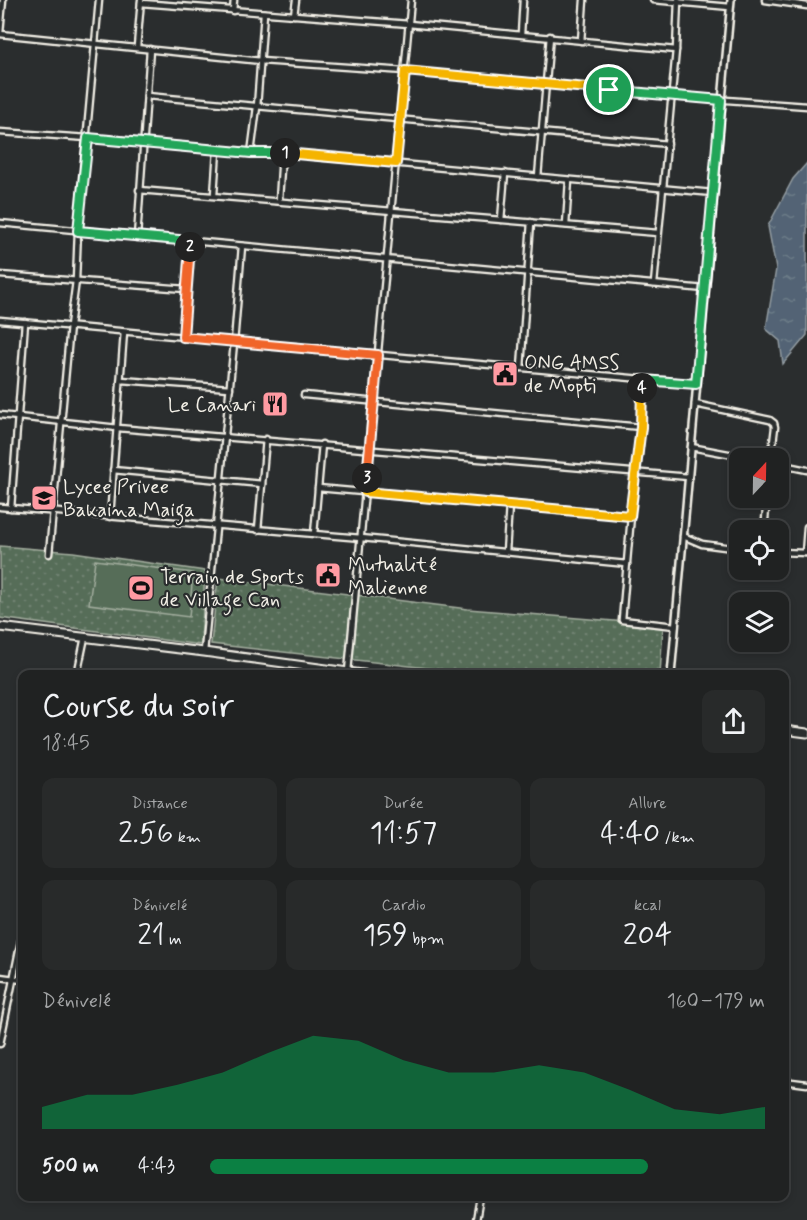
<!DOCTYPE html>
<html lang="fr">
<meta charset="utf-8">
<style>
body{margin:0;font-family:Mynerve,sans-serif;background:#282a2a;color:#f1f3f6;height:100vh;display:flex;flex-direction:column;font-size:22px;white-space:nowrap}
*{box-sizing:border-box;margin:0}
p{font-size:20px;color:#a2a4a5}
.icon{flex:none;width:33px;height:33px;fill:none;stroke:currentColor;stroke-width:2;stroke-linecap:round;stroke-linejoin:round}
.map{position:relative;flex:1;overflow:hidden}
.details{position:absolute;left:18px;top:670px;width:771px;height:531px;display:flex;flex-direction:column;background:#202222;border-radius:12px;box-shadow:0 3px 9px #0003,0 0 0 2px #3d3f40}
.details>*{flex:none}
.needle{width:39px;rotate:22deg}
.tools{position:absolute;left:729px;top:448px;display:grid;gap:12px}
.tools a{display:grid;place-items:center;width:60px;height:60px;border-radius:12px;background:#202222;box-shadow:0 3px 9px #0003,0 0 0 2px #3d3f40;font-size:30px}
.pin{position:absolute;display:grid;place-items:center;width:51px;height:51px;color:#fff;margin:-26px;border:3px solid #fff;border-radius:50%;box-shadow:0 2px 6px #0007}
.km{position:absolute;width:30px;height:30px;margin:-15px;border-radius:50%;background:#222;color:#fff;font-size:16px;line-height:30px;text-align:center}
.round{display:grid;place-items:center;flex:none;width:63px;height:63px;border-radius:12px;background:#282a2a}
.overview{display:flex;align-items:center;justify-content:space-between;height:102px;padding:0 24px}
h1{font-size:33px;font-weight:600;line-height:45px}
.stats{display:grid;grid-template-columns:repeat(3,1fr);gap:9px;height:102px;padding:6px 24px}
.stats div{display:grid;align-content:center;border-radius:12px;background:#282a2a;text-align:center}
.stats b{font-size:30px;font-weight:600}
.stats small{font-size:16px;font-weight:400}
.stats p{font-size:16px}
.chart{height:168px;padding:12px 24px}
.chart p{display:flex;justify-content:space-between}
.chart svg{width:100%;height:108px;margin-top:6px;fill:#0b8043;opacity:.7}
ul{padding:0 24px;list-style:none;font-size:20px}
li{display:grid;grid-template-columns:96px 72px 1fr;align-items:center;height:45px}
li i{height:15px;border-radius:8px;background:#0b8043}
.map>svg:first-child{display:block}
.grass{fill:url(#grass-dots);stroke:#a5afa0;stroke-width:1.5}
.pitch{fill:#566d59;stroke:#a5afa0;stroke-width:1.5}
.water{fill:url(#water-ripples);stroke:#939ca2;stroke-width:1.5}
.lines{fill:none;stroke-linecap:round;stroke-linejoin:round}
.minor-casing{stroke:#f4f1e8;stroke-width:9}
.tertiary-casing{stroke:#f4f1e8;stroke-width:10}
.primary-casing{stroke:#f4f1e8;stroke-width:11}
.minor{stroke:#2a2d2e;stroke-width:4.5}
.tertiary{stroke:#2a2d2e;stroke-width:5}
.primary{stroke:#2a2d2e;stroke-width:7}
.split-1-casing{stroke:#fff;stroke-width:12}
.split-2-casing{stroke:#fff;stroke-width:12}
.split-3-casing{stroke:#fff;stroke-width:12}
.split-4-casing{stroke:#fff;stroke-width:12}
.split-5-casing{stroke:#fff;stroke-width:12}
.split-1{stroke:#f5b400;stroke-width:8}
.split-2{stroke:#22a559;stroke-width:8}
.split-3{stroke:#f0652b;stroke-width:8}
.split-4{stroke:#f5b400;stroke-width:8}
.split-5{stroke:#22a559;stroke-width:8}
.labels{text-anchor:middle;stroke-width:4.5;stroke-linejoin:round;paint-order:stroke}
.poi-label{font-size:20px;fill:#f4f1e8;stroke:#2a2d2e;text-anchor:start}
</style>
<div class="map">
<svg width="807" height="1220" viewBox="0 0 807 1220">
<defs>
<pattern id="grass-dots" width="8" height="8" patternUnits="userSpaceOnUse" patternTransform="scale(1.5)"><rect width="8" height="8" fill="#566d59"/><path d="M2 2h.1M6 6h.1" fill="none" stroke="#6f8271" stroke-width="1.8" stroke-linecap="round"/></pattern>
<pattern id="water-ripples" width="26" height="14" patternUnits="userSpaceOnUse" patternTransform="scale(1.5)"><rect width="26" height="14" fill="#526474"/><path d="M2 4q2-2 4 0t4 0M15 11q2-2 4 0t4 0" fill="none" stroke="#6c7b88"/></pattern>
</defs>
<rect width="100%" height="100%" fill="#2a2d2e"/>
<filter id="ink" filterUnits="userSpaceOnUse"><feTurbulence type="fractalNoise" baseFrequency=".0167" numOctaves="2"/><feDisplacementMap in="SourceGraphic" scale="12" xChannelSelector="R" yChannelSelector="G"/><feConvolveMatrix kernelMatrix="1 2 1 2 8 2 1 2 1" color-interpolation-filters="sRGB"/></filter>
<g filter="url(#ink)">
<g class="grass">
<path d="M 0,546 L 73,552 L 205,571 L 201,645 L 0,618 Z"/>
<path d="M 218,578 L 468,609 L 663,625 L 660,675 L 491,675 L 211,644 Z"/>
</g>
<path class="pitch" d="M 95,560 L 193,573 L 189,617 L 89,604 Z"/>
<path class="water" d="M 807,163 L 807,335 L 783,364 L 780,341 L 766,329 L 776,269 L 768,226 L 793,179 Z"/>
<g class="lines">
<defs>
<g id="minor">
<path d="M 653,0 L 730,7"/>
<path d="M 765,0 L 807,6"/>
<path d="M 141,3 L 409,24 L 676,50"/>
<path d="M 233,11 L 234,0"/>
<path d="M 294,15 L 296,0"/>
<path d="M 0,33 L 3,0"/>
<path d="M 0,34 L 261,61 L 405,71 L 672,96 L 807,106"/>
<path d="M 521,34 L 523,0"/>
<path d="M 581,41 L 584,0"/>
<path d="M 137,47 L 141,0"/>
<path d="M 147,96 L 668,144"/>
<path d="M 0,132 L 88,138 L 251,153 L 282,153 L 713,193"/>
<path d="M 251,153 L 257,107 L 264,13"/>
<path d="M 538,177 L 550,36"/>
<path d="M 139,190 L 658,233"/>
<path d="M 214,195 L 217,150"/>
<path d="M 279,200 L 282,153"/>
<path d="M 501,220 L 505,173"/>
<path d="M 0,223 L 705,289"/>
<path d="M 566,225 L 569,180"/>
<path d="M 137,237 L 150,49"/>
<path d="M 0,275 L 186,289"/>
<path d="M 654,284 L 676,50 L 678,0"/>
<path d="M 0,320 L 696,384"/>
<path d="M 183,337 L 190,241"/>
<path d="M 521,368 L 531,222"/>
<path d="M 121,380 L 230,388"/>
<path d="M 643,380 L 641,427 L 631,516 L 622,620 L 675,626"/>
<path d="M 304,395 L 641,427"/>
<path d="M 695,404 L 770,420 L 774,423 L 775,427 L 771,459"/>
<path d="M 0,415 L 118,428 L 689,477"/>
<path d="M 691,447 L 755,459"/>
<path d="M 778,464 L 807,470"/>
<path d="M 113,470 L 262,484"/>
<path d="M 318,488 L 631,516"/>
<path d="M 0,507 L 361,538 L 627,564"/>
<path d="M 11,508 L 25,322"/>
<path d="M 110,517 L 124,332"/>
<path d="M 258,530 L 266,439"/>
<path d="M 764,531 L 767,498"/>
<path d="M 314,534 L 322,444"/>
<path d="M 683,536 L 702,544 L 740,549"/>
<path d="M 506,552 L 509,505"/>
<path d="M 778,552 L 807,553"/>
<path d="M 805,553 L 807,527"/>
<path d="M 49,554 L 70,326 L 76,281 L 78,230 L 99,0"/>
<path d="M 204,652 L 234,343 L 242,246"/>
<path d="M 348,672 L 411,0"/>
<path d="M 77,675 L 85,637"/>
<path d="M 0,977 L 22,980"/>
<path d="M 0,1044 L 22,936"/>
<path d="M 784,1081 L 807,1084"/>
<path d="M 476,1220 L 480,1197"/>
</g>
<path id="tertiary" d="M 671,675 L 731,0"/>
<g id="primary">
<path d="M 0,627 L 204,652 L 370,675"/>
<path d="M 784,730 L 807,733"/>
</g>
</defs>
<use href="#minor" class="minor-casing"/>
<use href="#tertiary" class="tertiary-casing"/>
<use href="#primary" class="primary-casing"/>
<use href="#minor" class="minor"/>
<use href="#tertiary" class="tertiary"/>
<use href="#primary" class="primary"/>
</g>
</g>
<g class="lines" filter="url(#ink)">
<defs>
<path id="split-1" d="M 285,153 L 396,163 L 405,71 L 609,90"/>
<path id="split-2" d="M 190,247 L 190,241 L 78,231 L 88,138 L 251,153 L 285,153"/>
<path id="split-3" d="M 190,247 L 183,337 L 378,355 L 367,478"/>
<path id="split-4" d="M 367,478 L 365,492 L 630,516 L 641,427 L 642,388"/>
<path id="split-5" d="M 609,90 L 721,100 L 696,384 L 643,380 L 642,388"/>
</defs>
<use href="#split-1" class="split-1-casing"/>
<use href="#split-2" class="split-2-casing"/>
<use href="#split-3" class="split-3-casing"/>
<use href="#split-4" class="split-4-casing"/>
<use href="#split-5" class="split-5-casing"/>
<use href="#split-1" class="split-1"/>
<use href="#split-2" class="split-2"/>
<use href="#split-3" class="split-3"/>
<use href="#split-4" class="split-4"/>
<use href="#split-5" class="split-5"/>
</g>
<defs>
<symbol id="civic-square" viewBox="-11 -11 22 22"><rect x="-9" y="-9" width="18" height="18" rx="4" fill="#ff9aa2" stroke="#2a2d2e"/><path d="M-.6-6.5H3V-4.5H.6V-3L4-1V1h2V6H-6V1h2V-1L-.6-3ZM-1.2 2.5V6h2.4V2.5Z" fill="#111"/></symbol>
<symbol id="restaurant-square" viewBox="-11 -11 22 22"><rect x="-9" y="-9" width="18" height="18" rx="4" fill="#ff9aa2" stroke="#2a2d2e"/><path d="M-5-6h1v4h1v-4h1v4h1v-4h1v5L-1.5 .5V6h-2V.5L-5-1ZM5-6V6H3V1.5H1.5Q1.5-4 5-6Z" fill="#111"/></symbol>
<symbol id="school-square" viewBox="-11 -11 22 22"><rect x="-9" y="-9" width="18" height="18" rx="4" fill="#ff9aa2" stroke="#2a2d2e"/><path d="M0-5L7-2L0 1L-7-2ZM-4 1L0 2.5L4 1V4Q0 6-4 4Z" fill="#111"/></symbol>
<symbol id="stadium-square" viewBox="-11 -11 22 22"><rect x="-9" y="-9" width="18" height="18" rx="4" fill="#ff9aa2" stroke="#2a2d2e"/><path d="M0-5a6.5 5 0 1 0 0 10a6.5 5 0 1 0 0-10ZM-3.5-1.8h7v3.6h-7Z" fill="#111"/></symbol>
</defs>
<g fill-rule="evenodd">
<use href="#civic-square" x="490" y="359" width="30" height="30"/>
<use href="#restaurant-square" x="260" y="389" width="30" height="30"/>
<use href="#school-square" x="29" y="483" width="30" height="30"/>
<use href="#civic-square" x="313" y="560" width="30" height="30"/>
<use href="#stadium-square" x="126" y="573" width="30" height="30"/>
</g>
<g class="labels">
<g class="poi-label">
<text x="524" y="369">ONG AMSS<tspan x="524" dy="23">de Mopti</tspan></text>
<text x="256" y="411" text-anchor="end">Le Canari</text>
<text x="63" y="493">Lycee Privee<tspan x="63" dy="23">Bakaina Maiga</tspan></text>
<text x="348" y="571">Mutualité<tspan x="348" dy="23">Malienne</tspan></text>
<text x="160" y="583">Terrain de Sports<tspan x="160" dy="23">de Village Can</tspan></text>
</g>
</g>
</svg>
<div class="tools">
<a><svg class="needle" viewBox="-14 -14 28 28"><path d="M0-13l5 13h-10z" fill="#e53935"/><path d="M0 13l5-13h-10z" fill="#a2a4a5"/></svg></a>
<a><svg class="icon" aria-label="locate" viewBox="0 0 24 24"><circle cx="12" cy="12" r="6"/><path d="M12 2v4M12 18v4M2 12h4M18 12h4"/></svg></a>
<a><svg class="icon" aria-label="layers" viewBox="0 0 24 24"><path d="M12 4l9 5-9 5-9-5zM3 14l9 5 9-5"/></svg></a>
</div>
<div class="pin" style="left:609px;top:90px;background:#1e9e55"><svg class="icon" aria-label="arrive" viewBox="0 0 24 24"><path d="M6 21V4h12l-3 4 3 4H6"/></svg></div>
<b class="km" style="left:285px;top:153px">1</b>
<b class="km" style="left:190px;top:247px">2</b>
<b class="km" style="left:367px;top:478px">3</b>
<b class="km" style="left:642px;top:388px">4</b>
<section class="details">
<div class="overview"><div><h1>Course du soir</h1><p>18:45</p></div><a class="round"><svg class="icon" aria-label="share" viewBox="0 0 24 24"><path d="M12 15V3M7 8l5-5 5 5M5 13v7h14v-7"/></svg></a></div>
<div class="stats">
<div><p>Distance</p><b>2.56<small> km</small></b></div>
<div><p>Durée</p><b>11:57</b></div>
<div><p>Allure</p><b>4:40<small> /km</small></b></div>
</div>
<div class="stats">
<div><p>Dénivelé</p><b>21<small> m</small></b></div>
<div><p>Cardio</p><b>159<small> bpm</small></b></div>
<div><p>kcal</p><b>204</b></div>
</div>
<div class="chart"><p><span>Dénivelé</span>160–179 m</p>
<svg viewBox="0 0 160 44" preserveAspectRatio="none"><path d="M0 44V35L10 30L20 30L30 26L40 21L50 13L60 6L70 8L80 16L90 21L100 21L110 18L120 21L130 28L140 36L150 38L160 35V44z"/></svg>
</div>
<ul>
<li><b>500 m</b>4:43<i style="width:79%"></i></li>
</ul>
</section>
</div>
